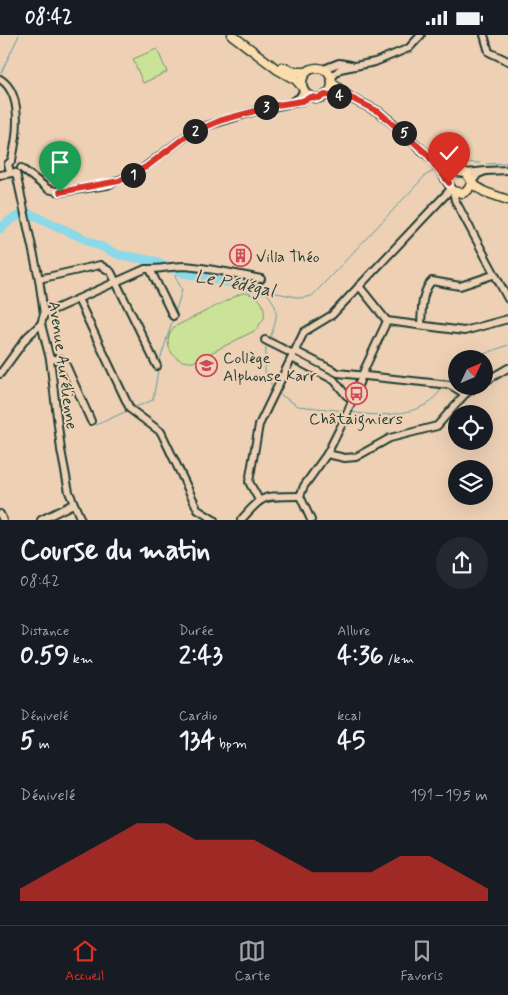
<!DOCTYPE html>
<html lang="fr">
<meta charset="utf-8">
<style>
body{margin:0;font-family:Mynerve,sans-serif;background:#242831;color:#f1f3f6;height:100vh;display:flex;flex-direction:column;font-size:19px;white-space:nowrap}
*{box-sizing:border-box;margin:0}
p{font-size:16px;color:#9ea1a6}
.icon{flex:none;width:28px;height:28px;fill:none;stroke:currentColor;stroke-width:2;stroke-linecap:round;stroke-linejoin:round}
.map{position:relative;height:485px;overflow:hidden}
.panel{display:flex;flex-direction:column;background:#171b24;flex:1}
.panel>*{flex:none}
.needle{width:32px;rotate:46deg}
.fabs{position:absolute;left:448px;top:315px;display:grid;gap:10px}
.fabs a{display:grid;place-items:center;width:45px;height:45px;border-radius:50%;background:#171b24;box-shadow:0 5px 20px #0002;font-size:25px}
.pin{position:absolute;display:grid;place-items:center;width:42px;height:42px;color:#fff;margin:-51px -21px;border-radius:50% 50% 50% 0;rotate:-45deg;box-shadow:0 0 5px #0007}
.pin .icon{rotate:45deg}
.km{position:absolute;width:25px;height:25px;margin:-12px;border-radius:50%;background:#222;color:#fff;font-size:14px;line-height:25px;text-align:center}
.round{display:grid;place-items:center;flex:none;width:52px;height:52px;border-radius:26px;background:#242831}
.summary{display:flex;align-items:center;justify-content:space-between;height:85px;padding:0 20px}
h1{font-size:28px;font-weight:800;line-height:38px}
.figures{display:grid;grid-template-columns:repeat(3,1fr);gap:8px;height:85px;padding:5px 20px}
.figures div{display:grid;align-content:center}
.figures b{font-size:25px;font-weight:800}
.figures small{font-size:14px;font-weight:400}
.figures p{font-size:14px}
.chart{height:140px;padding:10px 20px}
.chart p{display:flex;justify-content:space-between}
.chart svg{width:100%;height:90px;margin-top:5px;fill:#d93025;opacity:.7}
.status{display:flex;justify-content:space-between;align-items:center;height:35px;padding:0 25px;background:#171b24;direction:ltr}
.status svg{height:14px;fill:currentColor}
.tabs{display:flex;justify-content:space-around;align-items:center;height:70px;border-top:1px solid #363941;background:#171b24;font-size:14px;color:#9ea1a6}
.tabs a{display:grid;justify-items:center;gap:2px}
.tabs .on{color:#d93025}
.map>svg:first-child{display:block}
.green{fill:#cae399;stroke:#749066}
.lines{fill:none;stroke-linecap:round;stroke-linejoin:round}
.stream{stroke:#609ba1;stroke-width:1}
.river{stroke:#8bd9e9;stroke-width:9}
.minor-casing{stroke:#1f3d34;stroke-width:10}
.major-casing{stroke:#1f3d34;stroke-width:11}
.minor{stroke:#eed1b5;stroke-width:6}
.major{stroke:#fcdcac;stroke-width:8}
.route-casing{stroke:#fff;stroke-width:10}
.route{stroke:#d93025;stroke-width:6}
.labels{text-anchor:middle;stroke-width:4;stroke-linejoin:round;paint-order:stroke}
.poi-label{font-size:16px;fill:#1f3d34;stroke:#eed1b5;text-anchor:start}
.street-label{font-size:16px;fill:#1f3d34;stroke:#eed1b5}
.water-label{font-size:18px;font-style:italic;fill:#24453d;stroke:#eed1b5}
</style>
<div class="status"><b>08:42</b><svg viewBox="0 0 49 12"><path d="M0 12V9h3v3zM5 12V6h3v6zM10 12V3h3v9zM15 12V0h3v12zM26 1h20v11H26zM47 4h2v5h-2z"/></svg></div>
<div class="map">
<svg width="508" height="485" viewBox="0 0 508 485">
<rect width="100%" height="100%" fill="#eed1b5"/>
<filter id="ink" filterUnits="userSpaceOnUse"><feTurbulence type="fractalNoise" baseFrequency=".02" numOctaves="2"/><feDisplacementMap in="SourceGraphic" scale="10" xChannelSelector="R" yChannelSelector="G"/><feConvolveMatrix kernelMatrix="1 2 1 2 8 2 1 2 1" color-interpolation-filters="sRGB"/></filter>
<g filter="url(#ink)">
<g class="green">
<path d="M 157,14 L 167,37 L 143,48 L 133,24 Z"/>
<path d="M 242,258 C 257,258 266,267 264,283 L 256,295 L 193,327 C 173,329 160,308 174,292 Z"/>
</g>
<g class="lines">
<g class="stream">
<path d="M 1,38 L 19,0"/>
<path d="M 464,127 L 480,128"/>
<path d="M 486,129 L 508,128"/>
<path d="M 447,130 L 457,127"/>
<path d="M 262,255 L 301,263 L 312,261 L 426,140 L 434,136"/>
<path d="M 263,255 C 281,271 278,282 270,303"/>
<path d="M 175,278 L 182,255 L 175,241 L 177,235"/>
<path d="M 266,312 L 265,336 L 272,351"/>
<path d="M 471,324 L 508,310"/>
<path d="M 159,328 L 173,284"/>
<path d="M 447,346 L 456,336"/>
<path d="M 278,358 L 298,371 L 345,376"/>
<path d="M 133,373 L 153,365 L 158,335"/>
<path d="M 352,377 C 375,382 410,381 430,367 C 435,363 439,357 443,352"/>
<path d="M 96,390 L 127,376"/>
</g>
<path class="river" d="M 0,194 C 10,184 16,180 31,179 L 119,220 L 155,226 L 184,238 L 262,255"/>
<defs>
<g id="minor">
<path d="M 484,0 L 489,17 L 508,26"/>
<path d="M 324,34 L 339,28 L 351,30"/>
<path d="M 331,43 L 340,34 L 375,27 L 409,13 L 421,0"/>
<path d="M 0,44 C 24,59 17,102 12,125"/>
<path d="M 293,66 L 299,63 L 304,55"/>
<path d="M 12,125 L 8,129 L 10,137 L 16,138"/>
<path d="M 21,133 L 48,154 L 60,157 L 107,150 L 137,138 L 189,99 L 203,92 L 262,74 L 302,66 L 311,61"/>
<path d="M 486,136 L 508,135"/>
<path d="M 16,138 L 39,244 L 44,279 L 41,289 L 50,324 L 61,415 L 69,457 L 81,485"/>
<path d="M 466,138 L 486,136 L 478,139 L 472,147"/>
<path d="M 0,140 L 12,138"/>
<path d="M 453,156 L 455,165 L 508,264"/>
<path d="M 150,234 L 173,281"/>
<path d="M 39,244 L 100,230 L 111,237 L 157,331"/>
<path d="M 359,251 L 387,286"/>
<path d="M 78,264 L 130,374 L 161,397 L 198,475 L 214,485"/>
<path d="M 44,279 L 145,234 C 158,235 170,231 184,231 C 210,233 236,239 261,244"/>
<path d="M 421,290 C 422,275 421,257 432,246 L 460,251 L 493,240"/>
<path d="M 265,305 L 293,319"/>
<path d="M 295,316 L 338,338 L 450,350 L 465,359"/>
<path d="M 292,323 L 334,345 L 346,360 L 353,365"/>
<path d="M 50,324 L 61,324 L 65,328 L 91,386"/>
<path d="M 0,339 L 27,302 L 41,289"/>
<path d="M 484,347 L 508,333"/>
<path d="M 327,419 L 345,423 L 356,422 L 390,403 L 437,391 L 465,359 L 477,351"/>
<path d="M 300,461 L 304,451 L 327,419 L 346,381 L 365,333 L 387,286 L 464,296 L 508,284"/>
<path d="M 300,461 L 311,485"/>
<path d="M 259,465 L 249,447 L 259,390 L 304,297 L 332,280 L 451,154"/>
<path d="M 0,479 L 3,485"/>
<path d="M 41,485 L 73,469"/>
<path d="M 241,485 C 265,457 264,462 300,461"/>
</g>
<g id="major">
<path d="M 232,0 L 278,35 L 296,45 L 302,52"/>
<path d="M 282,32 L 295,37 L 306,37"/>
<circle cx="317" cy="48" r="15"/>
<path d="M 332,48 L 351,63 L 379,77 L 396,91 L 435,127 L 453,156 L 463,158 L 468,155 L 472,147 L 466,138 L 451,136 L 435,127"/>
<path d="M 325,60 L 348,63"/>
<path d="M 472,149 L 485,157 L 508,165"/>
</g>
</defs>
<use href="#minor" class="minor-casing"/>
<use href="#major" class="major-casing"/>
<use href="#minor" class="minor"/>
<use href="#major" class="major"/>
</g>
</g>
<g class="lines" filter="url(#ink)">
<defs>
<path id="route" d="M 60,157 L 119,146 L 146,132 L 189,99 L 222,85 L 277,70 L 302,66 L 311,62 L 318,63 L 325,60 L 351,63 L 379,77 L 426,118 L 449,148"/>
</defs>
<use href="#route" class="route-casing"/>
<use href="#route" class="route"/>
</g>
<defs>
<symbol id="building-ring" viewBox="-11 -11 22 22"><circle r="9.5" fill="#eed1b5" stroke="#d1495b" stroke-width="1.5"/><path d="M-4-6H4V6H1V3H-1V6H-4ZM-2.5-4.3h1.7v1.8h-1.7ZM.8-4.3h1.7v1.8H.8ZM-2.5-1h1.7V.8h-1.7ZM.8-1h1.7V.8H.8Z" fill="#d1495b"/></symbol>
<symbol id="school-ring" viewBox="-11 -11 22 22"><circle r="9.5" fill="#eed1b5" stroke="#d1495b" stroke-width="1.5"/><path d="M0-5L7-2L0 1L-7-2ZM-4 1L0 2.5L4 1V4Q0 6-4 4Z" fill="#d1495b"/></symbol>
<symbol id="bus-ring" viewBox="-11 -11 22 22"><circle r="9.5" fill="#eed1b5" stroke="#d1495b" stroke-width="1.5"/><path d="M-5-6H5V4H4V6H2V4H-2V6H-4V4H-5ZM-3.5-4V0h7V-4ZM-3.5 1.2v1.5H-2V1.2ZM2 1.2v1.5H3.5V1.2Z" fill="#d1495b"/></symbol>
</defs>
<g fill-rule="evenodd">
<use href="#building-ring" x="228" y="208" width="25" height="25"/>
<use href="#school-ring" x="194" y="318" width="25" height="25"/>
<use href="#bus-ring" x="344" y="346" width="25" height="25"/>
</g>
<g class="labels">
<g class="poi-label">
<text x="256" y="227">Villa Théo</text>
<text x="223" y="328">Collège<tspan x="223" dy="18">Alphonse Karr</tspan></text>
<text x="356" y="389" text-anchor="middle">Châtaigniers</text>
</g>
<g class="street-label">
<text transform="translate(64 330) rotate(82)" y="6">Avenue Aurélienne</text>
</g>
<g class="water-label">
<text transform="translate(235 248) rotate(11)" y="6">Le Pédégal</text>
</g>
</g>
</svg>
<div class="fabs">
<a><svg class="needle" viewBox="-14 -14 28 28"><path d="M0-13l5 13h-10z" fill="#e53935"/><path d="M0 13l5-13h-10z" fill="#9ea1a6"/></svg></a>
<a><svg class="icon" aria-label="locate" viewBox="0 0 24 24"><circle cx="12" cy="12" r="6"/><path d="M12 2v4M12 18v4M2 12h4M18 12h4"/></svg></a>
<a><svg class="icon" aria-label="layers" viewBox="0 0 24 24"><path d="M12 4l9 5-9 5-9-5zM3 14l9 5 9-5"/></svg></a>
</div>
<div class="pin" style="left:60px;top:157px;background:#1e9e55"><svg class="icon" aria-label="arrive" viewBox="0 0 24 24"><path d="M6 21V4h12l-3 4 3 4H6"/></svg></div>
<div class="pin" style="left:449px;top:148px;background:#d93025"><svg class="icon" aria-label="check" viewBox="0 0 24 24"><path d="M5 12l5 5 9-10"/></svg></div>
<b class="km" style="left:133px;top:140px">1</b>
<b class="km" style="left:195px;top:96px">2</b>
<b class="km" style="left:266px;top:72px">3</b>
<b class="km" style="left:339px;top:61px">4</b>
<b class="km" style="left:404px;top:98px">5</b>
</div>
<section class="panel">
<div class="summary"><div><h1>Course du matin</h1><p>08:42</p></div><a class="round"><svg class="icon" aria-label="share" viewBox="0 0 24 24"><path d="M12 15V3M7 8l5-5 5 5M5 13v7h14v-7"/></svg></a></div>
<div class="figures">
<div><p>Distance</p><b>0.59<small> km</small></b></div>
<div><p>Durée</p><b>2:43</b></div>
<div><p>Allure</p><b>4:36<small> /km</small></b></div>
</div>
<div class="figures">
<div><p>Dénivelé</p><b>5<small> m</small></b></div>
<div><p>Cardio</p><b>134<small> bpm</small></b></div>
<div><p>kcal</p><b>45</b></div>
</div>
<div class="chart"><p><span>Dénivelé</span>191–195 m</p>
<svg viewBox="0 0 160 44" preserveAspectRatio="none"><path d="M0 44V38L10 30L20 22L30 14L40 6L50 6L60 14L70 14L80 14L90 22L100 30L110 30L120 30L130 22L140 22L150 30L160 38V44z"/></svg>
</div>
</section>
<nav class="tabs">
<a class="on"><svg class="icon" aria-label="home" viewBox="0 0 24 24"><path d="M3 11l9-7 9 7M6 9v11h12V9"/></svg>Accueil</a>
<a><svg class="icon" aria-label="map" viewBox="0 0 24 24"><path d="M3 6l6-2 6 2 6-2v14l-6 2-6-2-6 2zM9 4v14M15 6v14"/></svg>Carte</a>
<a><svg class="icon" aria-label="saved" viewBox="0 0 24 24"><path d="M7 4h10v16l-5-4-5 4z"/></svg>Favoris</a>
</nav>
